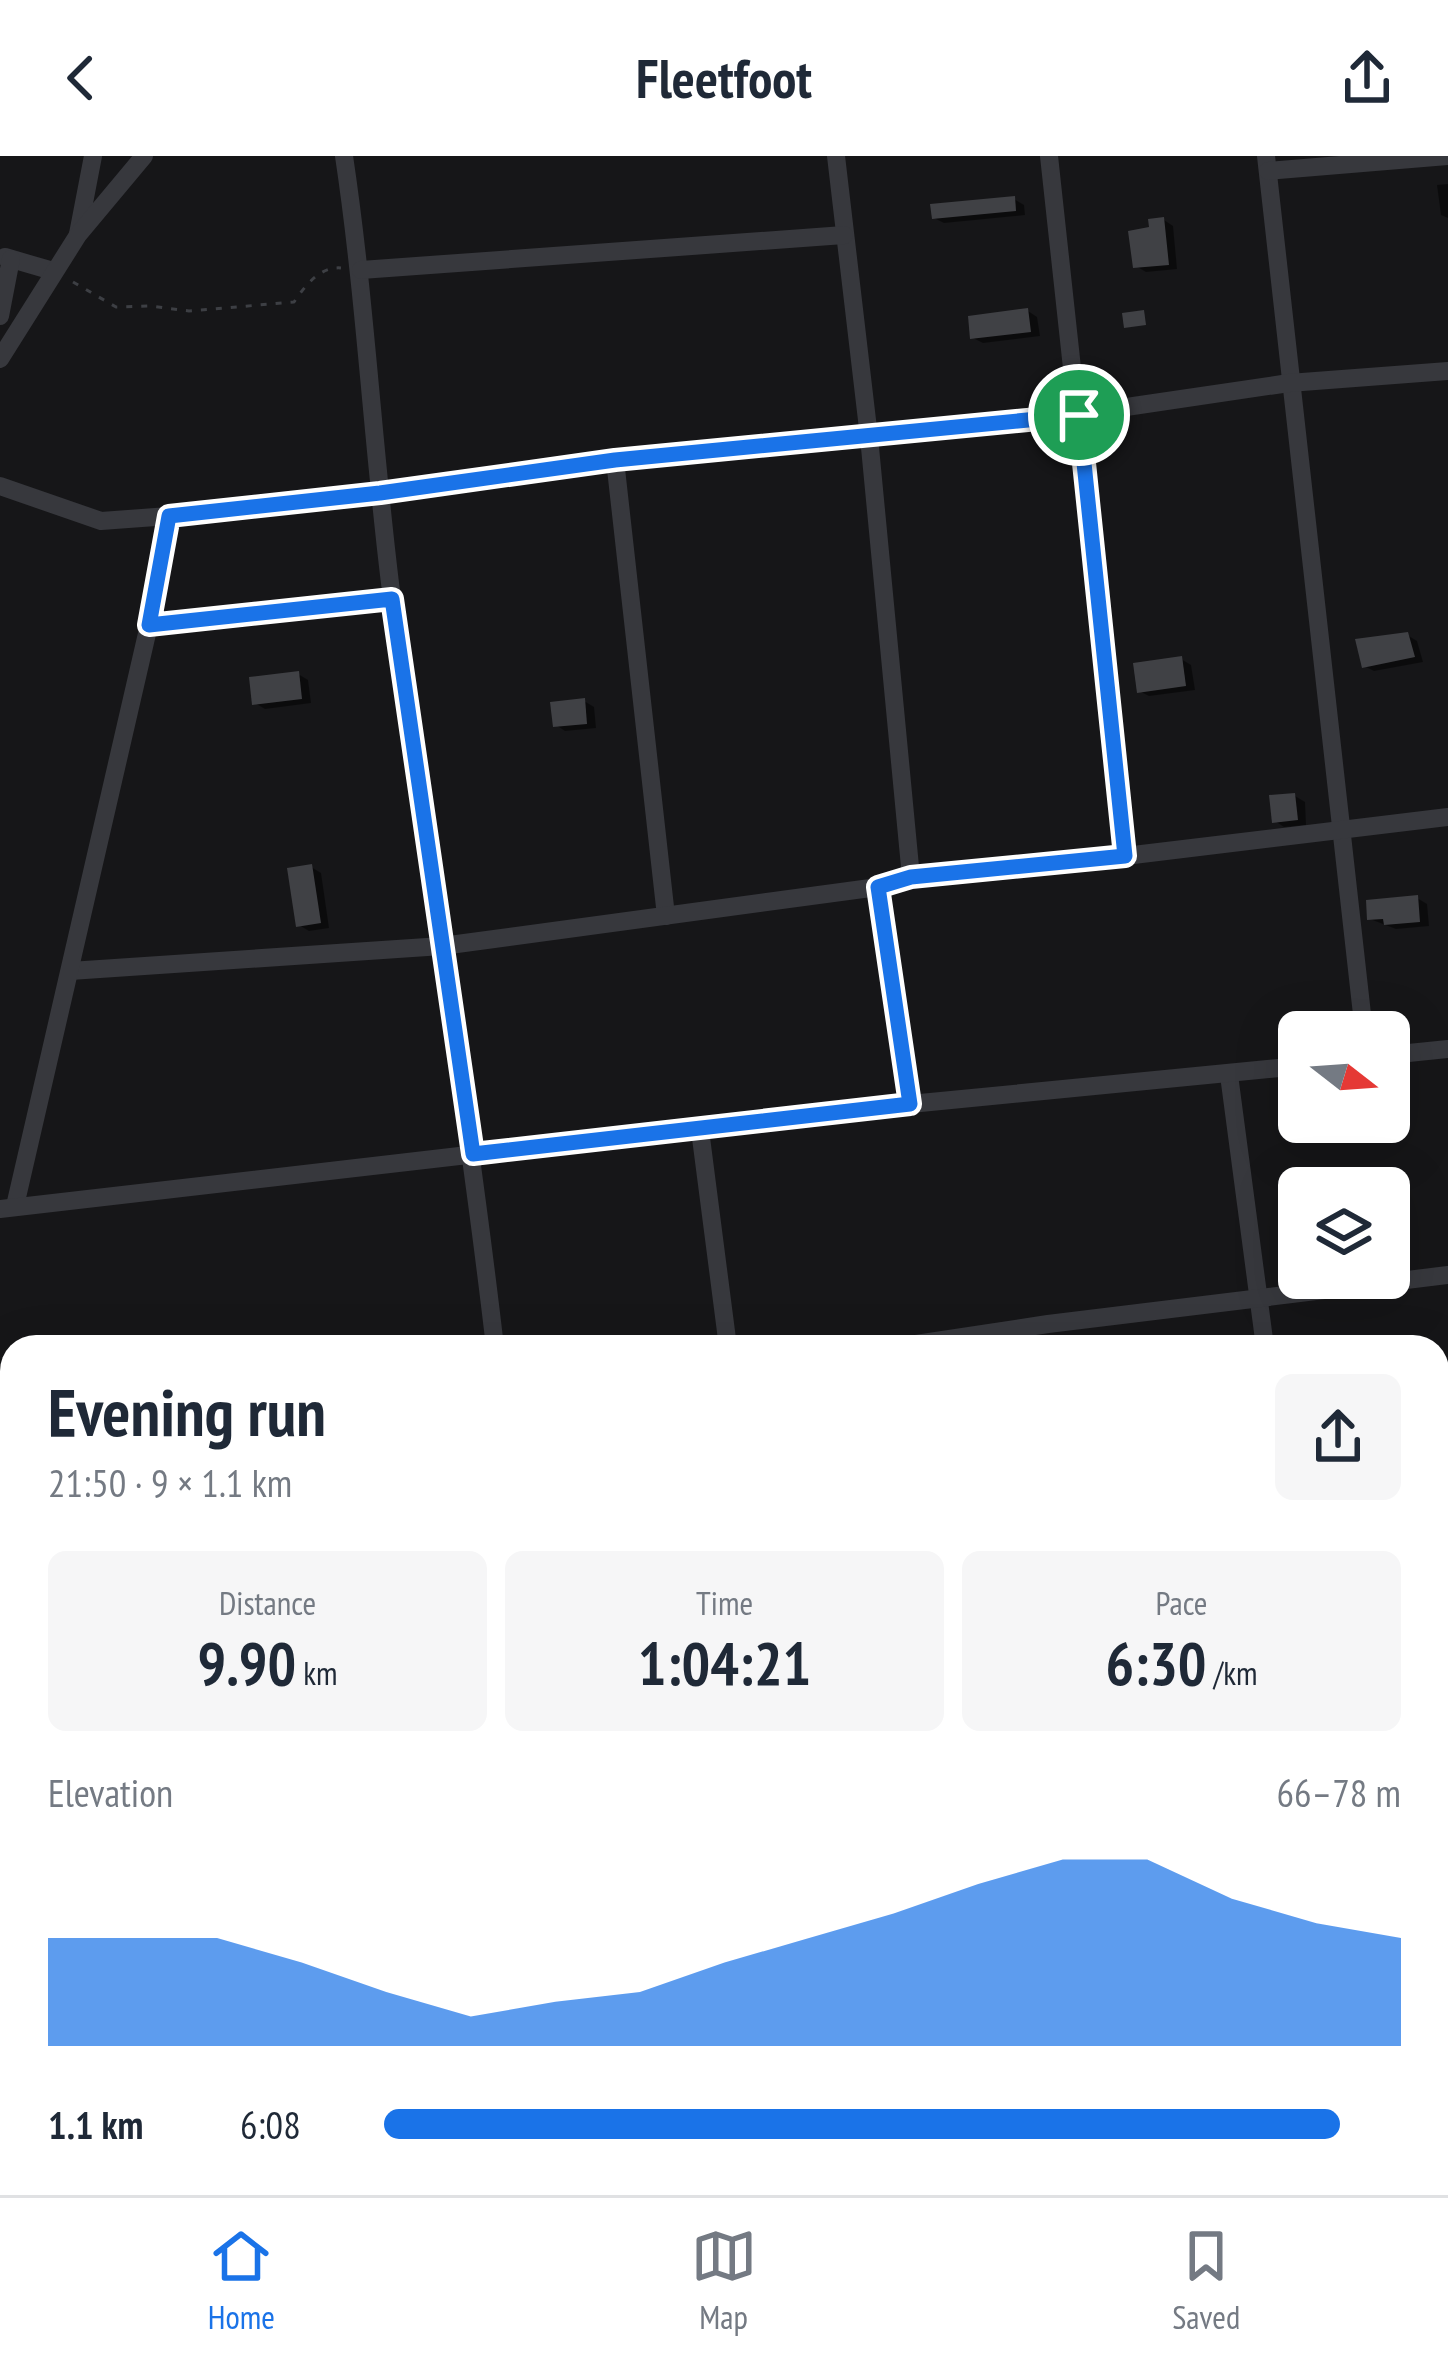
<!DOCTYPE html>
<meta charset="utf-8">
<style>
body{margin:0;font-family:"PT Sans Narrow",sans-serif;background:#f6f6f7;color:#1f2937;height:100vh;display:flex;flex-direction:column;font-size:45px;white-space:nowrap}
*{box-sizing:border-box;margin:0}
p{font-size:39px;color:#747a83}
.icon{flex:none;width:66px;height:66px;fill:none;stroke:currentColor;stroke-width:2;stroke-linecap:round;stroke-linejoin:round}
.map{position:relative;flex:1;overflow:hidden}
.drawer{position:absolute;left:0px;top:1179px;width:1449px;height:861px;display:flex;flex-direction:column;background:#fff;border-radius:36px 36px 0 0;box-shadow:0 12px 48px #0002}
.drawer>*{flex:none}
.needle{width:78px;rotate:107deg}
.buttons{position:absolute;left:1278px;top:855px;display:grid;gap:24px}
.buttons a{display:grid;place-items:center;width:132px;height:132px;border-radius:18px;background:#fff;box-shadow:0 12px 48px #0002;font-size:60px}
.pin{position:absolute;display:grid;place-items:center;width:102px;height:102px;color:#fff;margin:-51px;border:6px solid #fff;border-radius:50%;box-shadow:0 3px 12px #0007}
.round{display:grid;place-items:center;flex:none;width:126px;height:126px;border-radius:18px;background:#f6f6f7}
.head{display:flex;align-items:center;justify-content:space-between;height:204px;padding:0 48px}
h1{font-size:66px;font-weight:700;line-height:90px}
.stats{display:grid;grid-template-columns:repeat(3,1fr);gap:18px;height:204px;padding:12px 48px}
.stats div{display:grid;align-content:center;border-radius:18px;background:#f6f6f7;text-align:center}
.stats b{font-size:60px;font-weight:700}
.stats small{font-size:33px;font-weight:400}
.stats p{font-size:33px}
.chart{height:336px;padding:24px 48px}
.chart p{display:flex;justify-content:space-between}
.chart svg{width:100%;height:216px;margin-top:12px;fill:#1a73e8;opacity:.7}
ul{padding:0 48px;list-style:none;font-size:39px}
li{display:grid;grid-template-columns:192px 144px 1fr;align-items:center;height:90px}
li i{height:30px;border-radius:15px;background:#1a73e8}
header{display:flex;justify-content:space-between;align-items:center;height:156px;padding:0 48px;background:#fff;font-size:54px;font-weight:700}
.tab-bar{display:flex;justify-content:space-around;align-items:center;height:168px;border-top:3px solid #e0e1e3;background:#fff;font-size:33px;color:#747a83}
.tab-bar a{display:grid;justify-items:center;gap:6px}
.tab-bar .on{color:#1a73e8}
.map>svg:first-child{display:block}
.shadow{fill:#0007}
.building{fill:#404145}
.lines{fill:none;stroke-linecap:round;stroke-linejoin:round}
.path{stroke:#3d3f44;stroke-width:3;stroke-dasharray:6 9;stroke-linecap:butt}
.minor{stroke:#37383d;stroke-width:18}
.route-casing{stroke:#fff;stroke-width:24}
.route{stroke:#1a73e8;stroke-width:15}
</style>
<header><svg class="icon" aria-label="back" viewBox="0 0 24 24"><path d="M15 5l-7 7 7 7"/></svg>Fleetfoot<svg class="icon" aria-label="share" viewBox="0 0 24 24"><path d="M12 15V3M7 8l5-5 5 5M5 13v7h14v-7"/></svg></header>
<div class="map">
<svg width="1448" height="2039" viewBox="0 0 1448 2039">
<rect width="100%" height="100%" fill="#161618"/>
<g class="shadow">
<path d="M 1448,28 L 1448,62 L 1441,59 L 1437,29 Z"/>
<path d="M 1014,43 L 1024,49 L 1025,59 L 944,67 L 934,62 Z"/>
<path d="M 1164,64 L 1173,70 L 1177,113 L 1146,116 L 1136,110 L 1152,74 Z"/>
<path d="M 1028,155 L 1037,161 L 1040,180 L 983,187 L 973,182 Z"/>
<path d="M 1407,479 L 1417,485 L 1423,506 L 1374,515 L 1364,510 Z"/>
<path d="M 1181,503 L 1191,509 L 1195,534 L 1149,540 L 1139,535 Z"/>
<path d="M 298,518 L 308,524 L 311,547 L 265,553 L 255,547 Z"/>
<path d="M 584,545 L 594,551 L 596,572 L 565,575 L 556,569 Z"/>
<path d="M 1295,640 L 1305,646 L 1306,669 L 1284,671 L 1275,665 Z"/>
<path d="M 311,711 L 321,717 L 329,772 L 309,775 L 299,769 Z"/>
<path d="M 1417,742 L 1427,748 L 1429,770 L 1396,773 L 1370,763 Z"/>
<path d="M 0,1610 L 12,1616 L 12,1649 L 3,1676 L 0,1675 Z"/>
</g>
<g class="building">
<path d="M 1015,40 L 1016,55 L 932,63 L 930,48 Z"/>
<path d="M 1164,61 L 1169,109 L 1133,112 L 1128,75 L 1149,71 L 1148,63 Z"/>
<path d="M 1028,152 L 1031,176 L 970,183 L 968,160 Z"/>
<path d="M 1144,154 L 1146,169 L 1124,172 L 1122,157 Z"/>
<path d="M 1408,476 L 1415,501 L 1362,512 L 1355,483 Z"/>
<path d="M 1182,500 L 1186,530 L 1137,537 L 1133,507 Z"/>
<path d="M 299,515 L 302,543 L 252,549 L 249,521 Z"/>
<path d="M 585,542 L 587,568 L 553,571 L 550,546 Z"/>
<path d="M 1295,637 L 1298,664 L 1272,667 L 1269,639 Z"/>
<path d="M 312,708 L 321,767 L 296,771 L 287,712 Z"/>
<path d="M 1418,739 L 1420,766 L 1384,769 L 1383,763 L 1367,764 L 1366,744 Z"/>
</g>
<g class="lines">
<path class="path" d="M 73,126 L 116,151 L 151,150 L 189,155 L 294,146 C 305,130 320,110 341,112"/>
<g class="minor">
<path d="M 344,0 C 366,147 373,296 392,443 C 424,693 466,941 495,1191"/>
<path d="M 836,0 L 869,281 L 911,721"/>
<path d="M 1049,0 L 1125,700"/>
<path d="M 1266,0 L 1364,876"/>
<path d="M 1268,15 L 1448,0"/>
<path d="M 78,78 L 93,0"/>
<path d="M 5,101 L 53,115"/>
<path d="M 361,114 L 844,79"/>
<path d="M 0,160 L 11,103"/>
<path d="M 0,203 L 78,79 L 144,0"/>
<path d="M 615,304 L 666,760"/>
<path d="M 0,330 L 101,365 L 169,360 L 380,337 L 615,304 L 1079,258 L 1289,227 L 1448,215"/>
<path d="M 149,469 L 392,443"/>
<path d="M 878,731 L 910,948"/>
<path d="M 70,815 L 442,790 L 878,731 L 911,721 L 1125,700 L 1448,661"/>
<path d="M 1389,899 L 1448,893"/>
<path d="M 1229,919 L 1265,1191"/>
<path d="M 700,974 L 728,1191"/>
<path d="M 15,1050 L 149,469 L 169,360"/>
<path d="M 0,1053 L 910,948 L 1299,910"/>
<path d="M 896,1191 L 1048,1168 L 1448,1119"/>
<path d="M 0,1295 L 12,1292"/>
<path d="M 1437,1496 L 1448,1494"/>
<path d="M 1437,1739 L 1448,1737"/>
<path d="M 0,1912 L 12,1914"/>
<path d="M 597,2028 L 647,2039"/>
<path d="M 1165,2028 L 1167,2039"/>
<path d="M 1381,2028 L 1382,2039"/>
<path d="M 85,2039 L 87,2028"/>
</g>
</g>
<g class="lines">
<defs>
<path id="route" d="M 1079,259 L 1125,700 L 911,721 L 878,731 L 910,948 L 473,998 L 392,443 L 149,469 L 169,360 L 380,337 L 615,304 Z"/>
</defs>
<use href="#route" class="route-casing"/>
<use href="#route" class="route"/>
</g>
</svg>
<div class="buttons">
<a><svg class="needle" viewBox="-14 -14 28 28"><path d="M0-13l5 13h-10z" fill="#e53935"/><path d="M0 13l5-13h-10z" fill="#747a83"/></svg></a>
<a><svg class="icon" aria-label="layers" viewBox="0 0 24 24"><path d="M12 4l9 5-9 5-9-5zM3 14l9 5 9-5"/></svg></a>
</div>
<div class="pin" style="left:1079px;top:259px;background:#1e9e55"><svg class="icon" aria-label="arrive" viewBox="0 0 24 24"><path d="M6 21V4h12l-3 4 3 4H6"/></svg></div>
<section class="drawer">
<div class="head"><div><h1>Evening run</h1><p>21:50 · 9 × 1.1 km</p></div><a class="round"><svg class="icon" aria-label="share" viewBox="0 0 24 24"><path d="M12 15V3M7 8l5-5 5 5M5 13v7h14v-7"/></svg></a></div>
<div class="stats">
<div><p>Distance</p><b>9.90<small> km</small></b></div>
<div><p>Time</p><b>1:04:21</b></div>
<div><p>Pace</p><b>6:30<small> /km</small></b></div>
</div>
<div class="chart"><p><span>Elevation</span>66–78 m</p>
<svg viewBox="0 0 160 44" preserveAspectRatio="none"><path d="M0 44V22L10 22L20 22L30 27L40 33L50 38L60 35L70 33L80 27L90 22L100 17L110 11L120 6L130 6L140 14L150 19L160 22V44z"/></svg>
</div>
<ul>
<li><b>1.1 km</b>6:08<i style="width:94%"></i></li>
</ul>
</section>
</div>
<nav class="tab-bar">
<a class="on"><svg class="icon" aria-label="home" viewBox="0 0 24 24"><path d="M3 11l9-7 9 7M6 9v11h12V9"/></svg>Home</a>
<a><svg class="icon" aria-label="map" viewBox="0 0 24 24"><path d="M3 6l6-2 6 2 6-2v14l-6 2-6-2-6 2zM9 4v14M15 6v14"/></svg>Map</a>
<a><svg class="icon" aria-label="saved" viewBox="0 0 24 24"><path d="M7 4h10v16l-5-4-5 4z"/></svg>Saved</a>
</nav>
